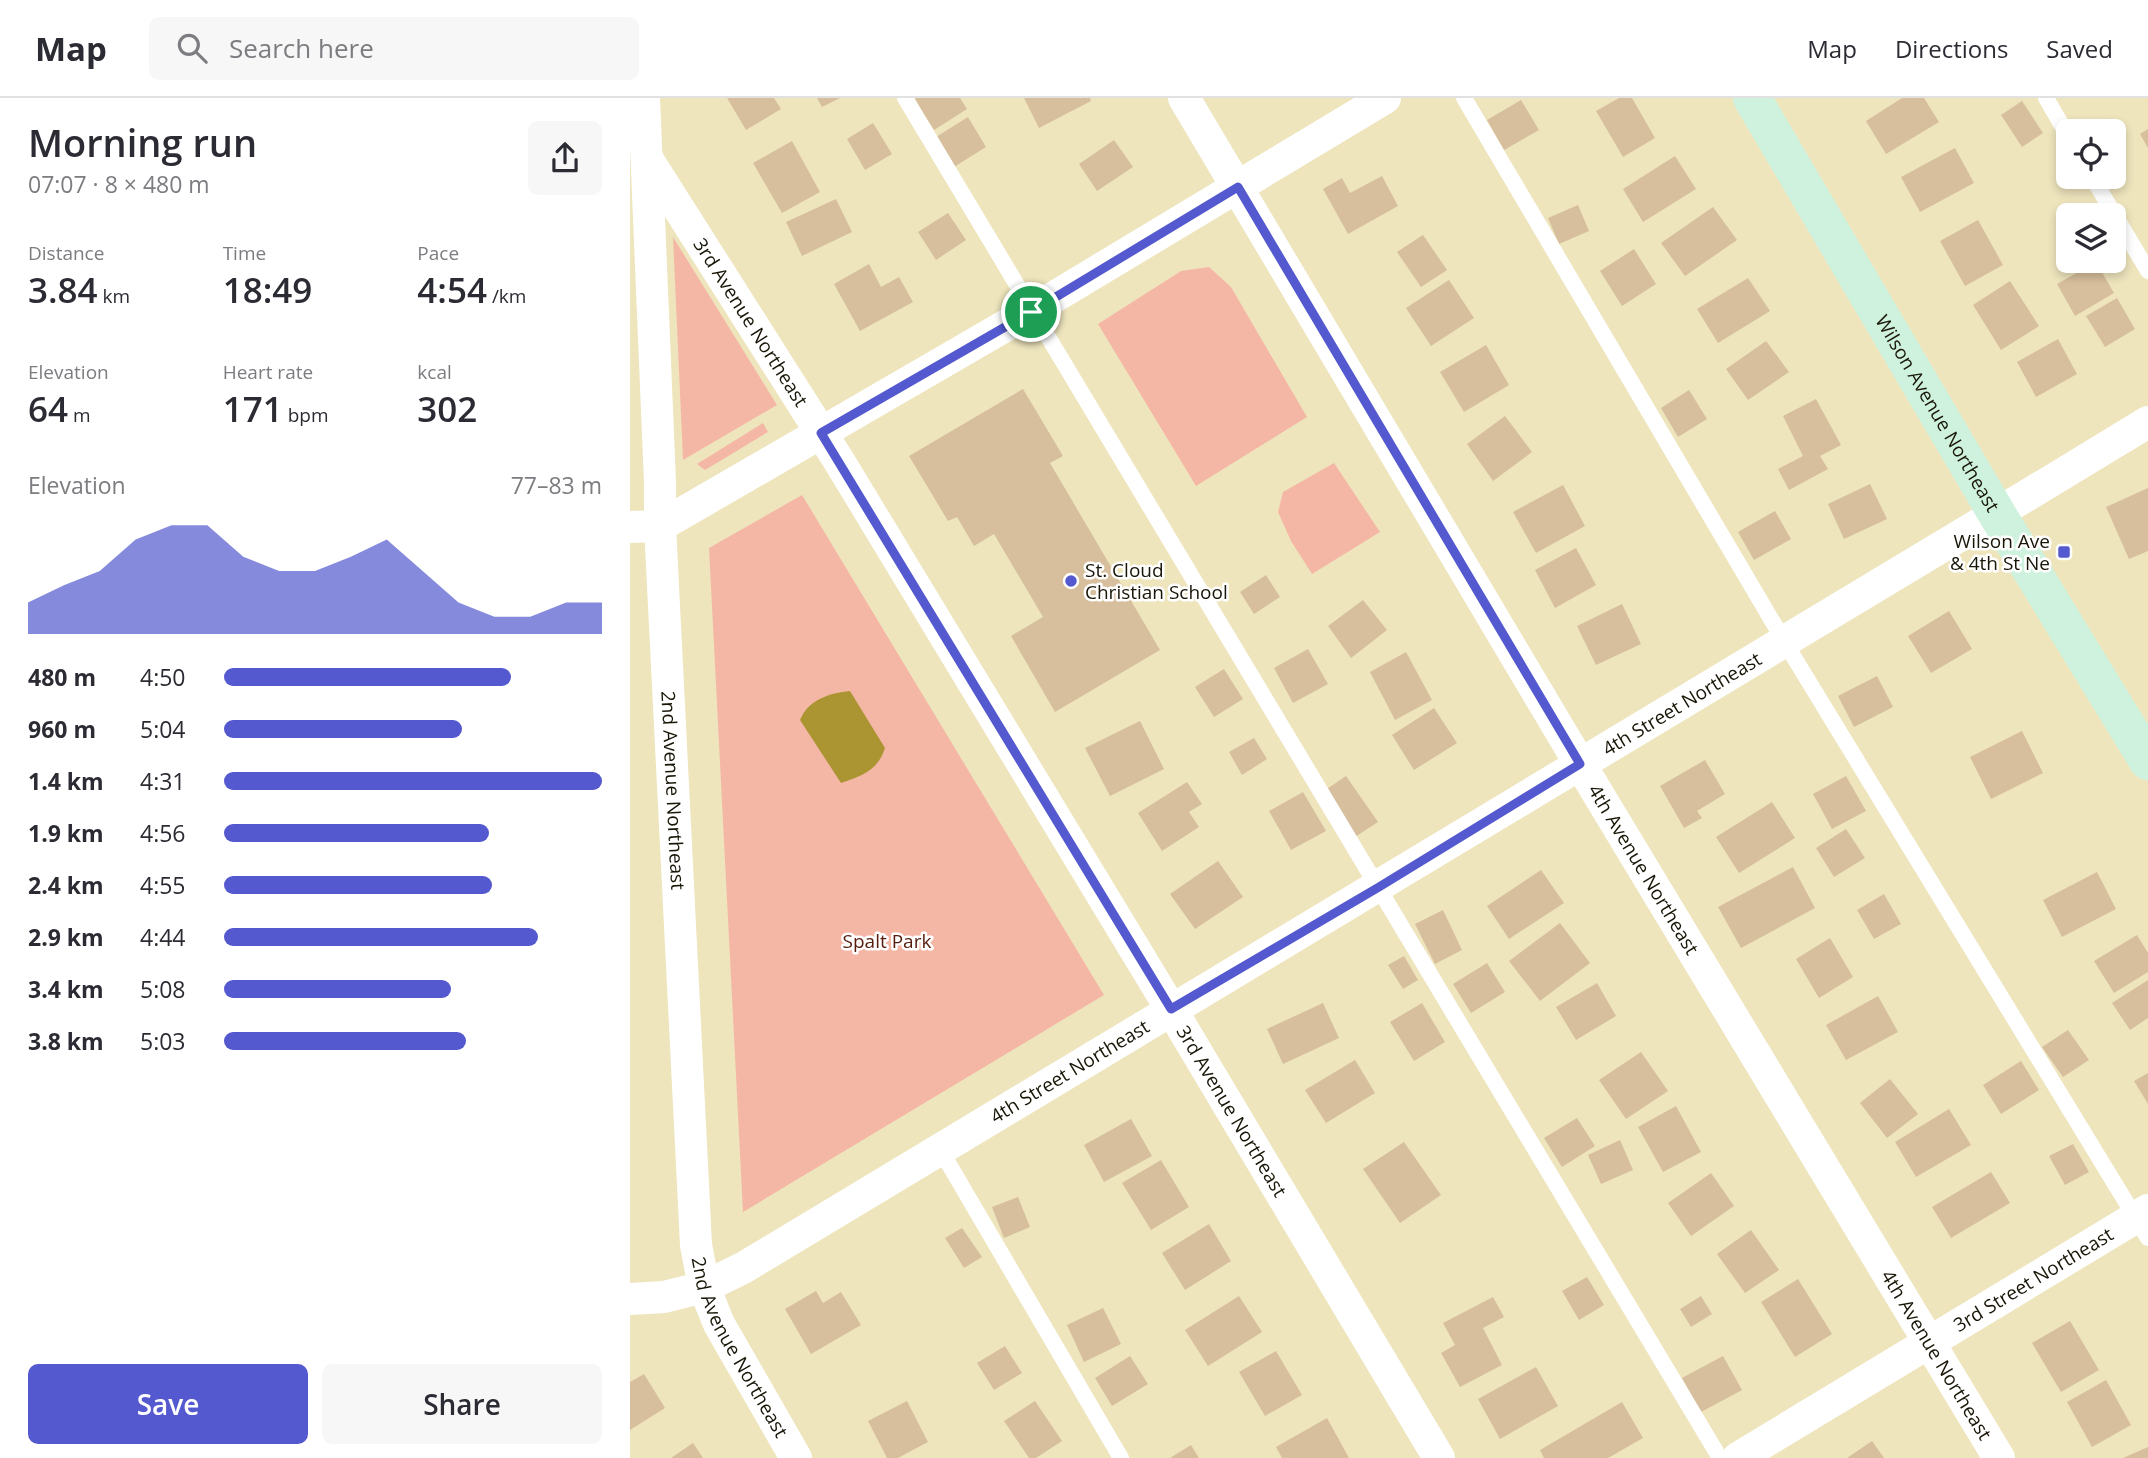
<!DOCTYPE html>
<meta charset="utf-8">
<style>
body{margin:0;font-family:"Open Sans",sans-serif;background:#f7f7f7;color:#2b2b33;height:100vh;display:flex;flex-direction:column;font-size:26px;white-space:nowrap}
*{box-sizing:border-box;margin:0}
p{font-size:23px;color:#7c7c81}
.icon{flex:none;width:38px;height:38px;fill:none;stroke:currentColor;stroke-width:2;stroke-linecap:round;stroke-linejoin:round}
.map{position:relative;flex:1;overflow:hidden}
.side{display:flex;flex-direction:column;background:#fff;width:630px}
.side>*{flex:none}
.fabs{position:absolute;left:1426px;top:21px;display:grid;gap:14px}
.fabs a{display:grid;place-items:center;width:70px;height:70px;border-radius:10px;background:#fff;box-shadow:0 4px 10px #0003;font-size:35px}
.pin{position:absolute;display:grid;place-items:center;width:60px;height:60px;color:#fff;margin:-30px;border:4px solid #fff;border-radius:50%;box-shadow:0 2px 7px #0007}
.round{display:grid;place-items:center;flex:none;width:74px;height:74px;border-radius:10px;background:#f7f7f7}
.head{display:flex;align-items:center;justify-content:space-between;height:119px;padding:0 28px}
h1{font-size:38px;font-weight:600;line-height:52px}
.stats{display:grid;grid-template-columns:repeat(3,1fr);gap:10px;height:119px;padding:7px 28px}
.stats div{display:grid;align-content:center}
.stats b{font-size:35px;font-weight:600}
.stats small{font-size:19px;font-weight:400}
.stats p{font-size:19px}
.chart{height:196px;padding:14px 28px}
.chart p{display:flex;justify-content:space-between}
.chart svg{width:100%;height:126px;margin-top:7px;fill:#5459cf;opacity:.7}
.cta{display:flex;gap:14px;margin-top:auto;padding:14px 28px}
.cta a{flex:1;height:80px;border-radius:10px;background:#5459cf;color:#fff;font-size:28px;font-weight:600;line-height:80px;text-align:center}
.cta a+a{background:#f7f7f7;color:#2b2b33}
ul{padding:0 28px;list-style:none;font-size:23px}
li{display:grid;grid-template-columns:112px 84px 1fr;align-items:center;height:52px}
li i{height:18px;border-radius:9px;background:#5459cf}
header{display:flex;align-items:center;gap:42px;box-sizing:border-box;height:98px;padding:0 35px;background:#fff;border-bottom:2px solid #e1e1e2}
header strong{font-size:33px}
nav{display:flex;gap:38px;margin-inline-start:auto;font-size:24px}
.search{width:490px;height:63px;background:#f7f7f7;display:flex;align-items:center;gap:18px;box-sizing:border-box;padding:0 24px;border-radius:10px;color:#7c7c81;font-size:26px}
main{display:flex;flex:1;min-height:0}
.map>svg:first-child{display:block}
.green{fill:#f5b7a5}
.water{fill:#ab9532}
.building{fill:#d7bf9d}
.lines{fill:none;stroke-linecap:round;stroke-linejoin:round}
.lane{stroke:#fff;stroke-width:16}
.street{stroke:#fff;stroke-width:32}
.secondary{stroke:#cff2df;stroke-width:38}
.route-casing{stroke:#fff;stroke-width:14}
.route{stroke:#5459cf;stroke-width:9}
.poi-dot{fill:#5459cf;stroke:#fff;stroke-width:2.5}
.labels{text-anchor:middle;stroke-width:5;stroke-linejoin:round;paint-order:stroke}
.street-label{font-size:19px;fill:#191607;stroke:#fff}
.poi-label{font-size:19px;fill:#191607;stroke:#fff;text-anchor:end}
.park-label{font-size:19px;fill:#561d0c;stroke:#fff}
</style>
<header>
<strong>Map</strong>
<div class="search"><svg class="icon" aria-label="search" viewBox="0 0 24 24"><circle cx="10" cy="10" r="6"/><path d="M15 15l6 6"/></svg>Search here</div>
<nav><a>Map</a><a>Directions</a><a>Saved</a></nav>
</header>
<main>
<section class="side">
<div class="head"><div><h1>Morning run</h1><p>07:07 · 8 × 480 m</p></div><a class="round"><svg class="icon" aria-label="share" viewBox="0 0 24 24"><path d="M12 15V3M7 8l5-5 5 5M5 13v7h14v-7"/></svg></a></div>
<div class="stats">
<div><p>Distance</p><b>3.84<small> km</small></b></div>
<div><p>Time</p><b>18:49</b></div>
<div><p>Pace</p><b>4:54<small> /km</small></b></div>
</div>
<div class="stats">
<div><p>Elevation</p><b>64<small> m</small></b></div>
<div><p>Heart rate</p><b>171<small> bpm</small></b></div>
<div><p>kcal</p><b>302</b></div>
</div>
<div class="chart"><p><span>Elevation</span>77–83 m</p>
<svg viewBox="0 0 160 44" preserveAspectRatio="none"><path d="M0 44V33L10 27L20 22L30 11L40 6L50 6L60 17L70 22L80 22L90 17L100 11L110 22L120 33L130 38L140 38L150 33L160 33V44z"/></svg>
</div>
<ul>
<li><b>480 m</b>4:50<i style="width:76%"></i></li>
<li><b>960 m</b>5:04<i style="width:63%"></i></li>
<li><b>1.4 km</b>4:31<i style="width:100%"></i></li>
<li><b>1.9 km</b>4:56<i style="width:70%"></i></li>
<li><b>2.4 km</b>4:55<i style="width:71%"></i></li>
<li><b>2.9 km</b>4:44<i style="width:83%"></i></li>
<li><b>3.4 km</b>5:08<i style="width:60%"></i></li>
<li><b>3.8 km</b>5:03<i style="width:64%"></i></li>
</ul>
<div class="cta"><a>Save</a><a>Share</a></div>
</section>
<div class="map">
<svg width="1518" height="1360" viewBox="0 0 1518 1360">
<rect width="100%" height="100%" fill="#eee5bd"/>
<g class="green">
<path d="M 43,139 L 147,307 L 53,362 Z"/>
<path d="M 579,169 L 601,189 L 677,319 L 566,388 L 468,226 L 551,173 Z"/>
<path d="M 133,325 L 138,334 L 75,372 L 67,366 Z"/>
<path d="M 704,365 L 750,434 L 682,476 L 661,443 L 648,414 L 653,394 Z"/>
<path d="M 172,397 L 474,897 L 113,1114 L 79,450 Z"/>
</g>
<path class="water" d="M 220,593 L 255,650 C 248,672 232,678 211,685 L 170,622 C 178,602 199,595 220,593 Z"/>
<g class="building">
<path d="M 97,0 L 144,0 L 151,11 L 116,32 Z"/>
<path d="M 187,0 L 210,0 L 192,9 Z"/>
<path d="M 287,0 L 330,0 L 337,11 L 304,32 L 284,1 Z"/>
<path d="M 394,0 L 460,0 L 461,3 L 409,30 Z"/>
<path d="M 989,0 L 1002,0 L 1025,40 L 993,59 L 966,13 Z"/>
<path d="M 1272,0 L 1294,0 L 1309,24 L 1256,56 L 1236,23 Z"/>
<path d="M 891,2 L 909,32 L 874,52 L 857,22 Z"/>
<path d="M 1392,3 L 1413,35 L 1392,49 L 1371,17 Z"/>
<path d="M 338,19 L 356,49 L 324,69 L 306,39 Z"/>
<path d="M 243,25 L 262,56 L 235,72 L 217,41 Z"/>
<path d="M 1518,31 L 1518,50 L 1510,36 Z"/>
<path d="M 484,42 L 503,69 L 467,93 L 449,66 Z"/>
<path d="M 162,43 L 190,94 L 152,115 L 123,65 Z"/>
<path d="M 1325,50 L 1344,85 L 1290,114 L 1271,79 Z"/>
<path d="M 1045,58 L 1066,91 L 1013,124 L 993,91 Z"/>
<path d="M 752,78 L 768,108 L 718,136 L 693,91 L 712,80 L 720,95 Z"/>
<path d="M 206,101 L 222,134 L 172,158 L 156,124 Z"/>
<path d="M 948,107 L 959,133 L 929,146 L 918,120 Z"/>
<path d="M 1083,109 L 1107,142 L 1055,178 L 1031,145 Z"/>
<path d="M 318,115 L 336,142 L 306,162 L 288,134 Z"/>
<path d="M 1348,122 L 1373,167 L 1335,188 L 1310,143 Z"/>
<path d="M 793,137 L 817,172 L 791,189 L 767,154 Z"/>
<path d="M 1004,151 L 1026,186 L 992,208 L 970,173 Z"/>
<path d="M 1466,164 L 1484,195 L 1445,218 L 1427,186 Z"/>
<path d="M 239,166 L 251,189 L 269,179 L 283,204 L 230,233 L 204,186 Z"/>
<path d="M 1118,180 L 1140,213 L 1088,245 L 1067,211 Z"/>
<path d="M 819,182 L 844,220 L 801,248 L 776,210 Z"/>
<path d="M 1380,183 L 1409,228 L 1371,252 L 1343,207 Z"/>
<path d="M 1487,200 L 1505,231 L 1475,249 L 1456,218 Z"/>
<path d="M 1428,241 L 1447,276 L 1406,299 L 1387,264 Z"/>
<path d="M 1136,243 L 1159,274 L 1118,302 L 1096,271 Z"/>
<path d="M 856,247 L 879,287 L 834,314 L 810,274 Z"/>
<path d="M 393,291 L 433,358 L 420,365 L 530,552 L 425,614 L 381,538 L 413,519 L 364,436 L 344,448 L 327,419 L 318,423 L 279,358 Z"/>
<path d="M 1059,292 L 1077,321 L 1048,339 L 1031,310 Z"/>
<path d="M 1186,301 L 1211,347 L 1190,358 L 1198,371 L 1159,392 L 1148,371 L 1173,358 L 1153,318 Z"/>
<path d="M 875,318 L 902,354 L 863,383 L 837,346 Z"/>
<path d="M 1240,386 L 1257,421 L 1214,441 L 1198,406 Z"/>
<path d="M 933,387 L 955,428 L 906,455 L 883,414 Z"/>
<path d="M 1518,390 L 1518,453 L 1499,461 L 1476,409 Z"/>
<path d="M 1145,413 L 1161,441 L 1124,462 L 1108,434 Z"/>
<path d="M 946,450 L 966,487 L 925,510 L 905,472 Z"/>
<path d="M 636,477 L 650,499 L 624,516 L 610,494 Z"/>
<path d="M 733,502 L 757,532 L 721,560 L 698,528 Z"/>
<path d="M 992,506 L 1011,546 L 966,567 L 947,528 Z"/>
<path d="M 1319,513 L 1342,551 L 1301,575 L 1278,538 Z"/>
<path d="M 678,551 L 698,586 L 663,605 L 644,570 Z"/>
<path d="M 776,554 L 802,602 L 765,622 L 740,574 Z"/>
<path d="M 594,571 L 613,601 L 584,619 L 565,589 Z"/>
<path d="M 1247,578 L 1263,609 L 1224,629 L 1208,598 Z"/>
<path d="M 804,610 L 827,645 L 784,672 L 762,637 Z"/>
<path d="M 510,623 L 534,671 L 480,698 L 455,650 Z"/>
<path d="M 1392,633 L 1413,675 L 1361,701 L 1340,659 Z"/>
<path d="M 624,640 L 637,661 L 612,677 L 599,654 Z"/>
<path d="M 1075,662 L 1095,696 L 1067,713 L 1072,720 L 1054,730 L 1030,688 Z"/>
<path d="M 716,678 L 748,724 L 725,739 L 694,693 Z"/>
<path d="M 1216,678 L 1236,713 L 1202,731 L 1183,696 Z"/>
<path d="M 557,684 L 572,706 L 559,714 L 569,729 L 532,753 L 508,715 Z"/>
<path d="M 673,694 L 696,733 L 661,752 L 639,713 Z"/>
<path d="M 1142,704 L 1165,740 L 1109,775 L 1086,739 Z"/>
<path d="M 1216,731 L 1235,760 L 1204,779 L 1186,750 Z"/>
<path d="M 588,763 L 613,799 L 565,831 L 540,796 Z"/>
<path d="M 1163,769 L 1185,810 L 1111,850 L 1088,809 Z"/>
<path d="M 911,772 L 934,805 L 879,841 L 857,808 Z"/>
<path d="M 1467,774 L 1486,811 L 1432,839 L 1413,802 Z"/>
<path d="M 1254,796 L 1271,826 L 1244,841 L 1227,812 Z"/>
<path d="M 813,812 L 832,852 L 805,866 L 785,826 Z"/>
<path d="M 930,825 L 960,865 L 910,903 L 879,863 Z"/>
<path d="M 1507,837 L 1518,855 L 1518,874 L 1484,895 L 1464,863 Z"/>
<path d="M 1200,840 L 1223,879 L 1189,900 L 1166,861 Z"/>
<path d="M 774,858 L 788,882 L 773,891 L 758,867 Z"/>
<path d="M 857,865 L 875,894 L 841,915 L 823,886 Z"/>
<path d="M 1518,882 L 1518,920 L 1500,932 L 1482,905 Z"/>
<path d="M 967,885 L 986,918 L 946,942 L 926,909 Z"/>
<path d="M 1248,898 L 1268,934 L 1216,962 L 1196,927 Z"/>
<path d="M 693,905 L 709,940 L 653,966 L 637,931 Z"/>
<path d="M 792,905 L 815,944 L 784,963 L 760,924 Z"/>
<path d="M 1438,932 L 1459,962 L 1433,979 L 1412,949 Z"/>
<path d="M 1011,954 L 1038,993 L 996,1021 L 969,982 Z"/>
<path d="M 725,962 L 745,995 L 696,1025 L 675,992 Z"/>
<path d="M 1391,963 L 1409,992 L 1371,1016 L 1353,987 Z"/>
<path d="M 1518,975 L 1518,1006 L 1504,983 Z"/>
<path d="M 1260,981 L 1288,1016 L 1257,1040 L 1230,1005 Z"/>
<path d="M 1046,1008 L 1071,1054 L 1033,1074 L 1008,1029 Z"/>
<path d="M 1319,1011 L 1341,1047 L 1286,1079 L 1265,1044 Z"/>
<path d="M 947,1020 L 965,1048 L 932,1069 L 914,1040 Z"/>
<path d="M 501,1021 L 522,1058 L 474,1084 L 454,1047 Z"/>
<path d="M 990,1042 L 1003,1072 L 971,1086 L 958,1057 Z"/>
<path d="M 774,1044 L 811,1097 L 770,1125 L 733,1071 Z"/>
<path d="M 1443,1046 L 1459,1074 L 1435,1087 L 1419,1058 Z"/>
<path d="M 531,1062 L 559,1109 L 521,1132 L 492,1085 Z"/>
<path d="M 1361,1074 L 1380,1105 L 1321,1140 L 1302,1109 Z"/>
<path d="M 1081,1075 L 1104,1108 L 1061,1138 L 1038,1105 Z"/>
<path d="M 388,1099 L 400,1129 L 374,1140 L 362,1109 Z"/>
<path d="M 579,1126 L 601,1163 L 555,1192 L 532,1155 Z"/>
<path d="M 332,1130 L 352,1159 L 334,1170 L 315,1140 Z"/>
<path d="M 1121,1132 L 1149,1172 L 1115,1195 L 1087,1156 Z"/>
<path d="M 957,1179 L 974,1207 L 949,1222 L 932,1193 Z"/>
<path d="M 1168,1181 L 1202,1236 L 1165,1259 L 1131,1204 Z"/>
<path d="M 186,1193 L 193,1205 L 211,1194 L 231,1227 L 181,1256 L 155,1211 Z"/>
<path d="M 609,1198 L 632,1234 L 578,1268 L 555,1232 Z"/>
<path d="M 1071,1198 L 1082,1216 L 1061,1229 L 1050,1211 Z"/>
<path d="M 863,1199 L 874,1219 L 853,1230 L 872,1267 L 830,1289 L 811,1255 L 825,1247 L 813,1225 Z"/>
<path d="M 473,1210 L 491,1246 L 454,1264 L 437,1227 Z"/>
<path d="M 1440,1223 L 1469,1272 L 1431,1294 L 1402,1245 Z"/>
<path d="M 375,1248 L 392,1275 L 364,1292 L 347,1265 Z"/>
<path d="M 646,1253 L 672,1297 L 635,1318 L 609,1274 Z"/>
<path d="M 500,1258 L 518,1286 L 482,1308 L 465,1280 Z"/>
<path d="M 1093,1258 L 1112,1292 L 1071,1314 L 1052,1280 Z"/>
<path d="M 906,1269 L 928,1308 L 870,1341 L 848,1301 Z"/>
<path d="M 14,1276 L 35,1310 L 0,1332 L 0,1284 Z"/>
<path d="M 1476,1282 L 1501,1327 L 1462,1349 L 1437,1304 Z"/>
<path d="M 277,1303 L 298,1344 L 268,1360 L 257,1360 L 238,1323 Z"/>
<path d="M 405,1303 L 432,1343 L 406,1360 L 399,1360 L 374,1323 Z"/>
<path d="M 992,1304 L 1013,1340 L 978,1360 L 914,1360 L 910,1352 Z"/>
<path d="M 697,1320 L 719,1360 L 652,1360 L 646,1349 Z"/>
<path d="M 1242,1343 L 1254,1360 L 1217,1360 Z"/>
<path d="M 63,1345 L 73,1360 L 41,1360 Z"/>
<path d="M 561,1347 L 569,1360 L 540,1360 Z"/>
<path d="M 1518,1349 L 1518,1360 L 1493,1360 Z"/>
</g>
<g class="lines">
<g class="lane">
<path d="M 275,0 L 1090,1360"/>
<path d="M 834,0 L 1154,543 L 1518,1140"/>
<path d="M 1416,0 L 1438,38"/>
<path d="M 1462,79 L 1518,173"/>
<path d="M 310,1051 L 491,1360"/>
</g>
<g class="street">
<path id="s1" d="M 14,0 L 30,384 L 30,428 L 66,1147 L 74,1189 L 89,1226 L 166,1360"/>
<path id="s2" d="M 554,0 L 950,666 L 1369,1360"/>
<path id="s3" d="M 18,62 L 209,363 L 541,911 L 809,1360"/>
<path d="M 0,429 L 30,428 L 401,213 L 755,0"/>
<path id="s4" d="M 0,1201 L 34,1199 L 74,1189 L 113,1170 C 581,887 1051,608 1518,324"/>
<path id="s5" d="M 1108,1360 L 1518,1112"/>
</g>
<path class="secondary" id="s6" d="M 1122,0 L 1367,416 L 1518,663"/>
</g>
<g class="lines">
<defs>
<path id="route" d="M 608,89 L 950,666 L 749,789 L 541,911 L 191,335 L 401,214 Z"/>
</defs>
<use href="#route" class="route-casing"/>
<use href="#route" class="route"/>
</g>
<g class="poi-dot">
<rect x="1427" y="447" width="14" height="14" rx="3.5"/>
<circle cx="441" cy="483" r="7"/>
</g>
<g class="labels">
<g class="street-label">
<text dy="7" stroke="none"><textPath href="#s3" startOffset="192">3rd Avenue Northeast</textPath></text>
<text dy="7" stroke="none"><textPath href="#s6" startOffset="366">Wilson Avenue Northeast</textPath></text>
<text dy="7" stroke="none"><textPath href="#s4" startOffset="1214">4th Street Northeast</textPath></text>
<text dy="7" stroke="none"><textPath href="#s1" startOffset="693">2nd Avenue Northeast</textPath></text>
<text dy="7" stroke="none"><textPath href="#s2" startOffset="898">4th Avenue Northeast</textPath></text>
<text dy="7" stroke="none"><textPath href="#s4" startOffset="500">4th Street Northeast</textPath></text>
<text dy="7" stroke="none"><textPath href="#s3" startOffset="1116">3rd Avenue Northeast</textPath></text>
<text dy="7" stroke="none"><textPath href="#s5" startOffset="345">3rd Street Northeast</textPath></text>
<text dy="7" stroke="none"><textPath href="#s1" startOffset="1260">2nd Avenue Northeast</textPath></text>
<text dy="7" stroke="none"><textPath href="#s2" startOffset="1465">4th Avenue Northeast</textPath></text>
</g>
<g class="poi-label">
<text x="1420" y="450">Wilson Ave<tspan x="1420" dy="22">&amp; 4th St Ne</tspan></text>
<text x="455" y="479" text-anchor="start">St. Cloud<tspan x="455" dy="22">Christian School</tspan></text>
</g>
<g class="park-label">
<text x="257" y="850">Spalt Park</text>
</g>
</g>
</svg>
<div class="fabs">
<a><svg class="icon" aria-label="locate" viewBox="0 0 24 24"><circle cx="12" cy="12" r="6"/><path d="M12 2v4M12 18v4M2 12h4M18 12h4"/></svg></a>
<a><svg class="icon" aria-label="layers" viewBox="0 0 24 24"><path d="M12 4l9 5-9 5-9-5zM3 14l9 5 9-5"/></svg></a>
</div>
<div class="pin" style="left:401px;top:214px;background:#1e9e55"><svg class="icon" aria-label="arrive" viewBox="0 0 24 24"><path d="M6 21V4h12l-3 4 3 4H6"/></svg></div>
</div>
</main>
